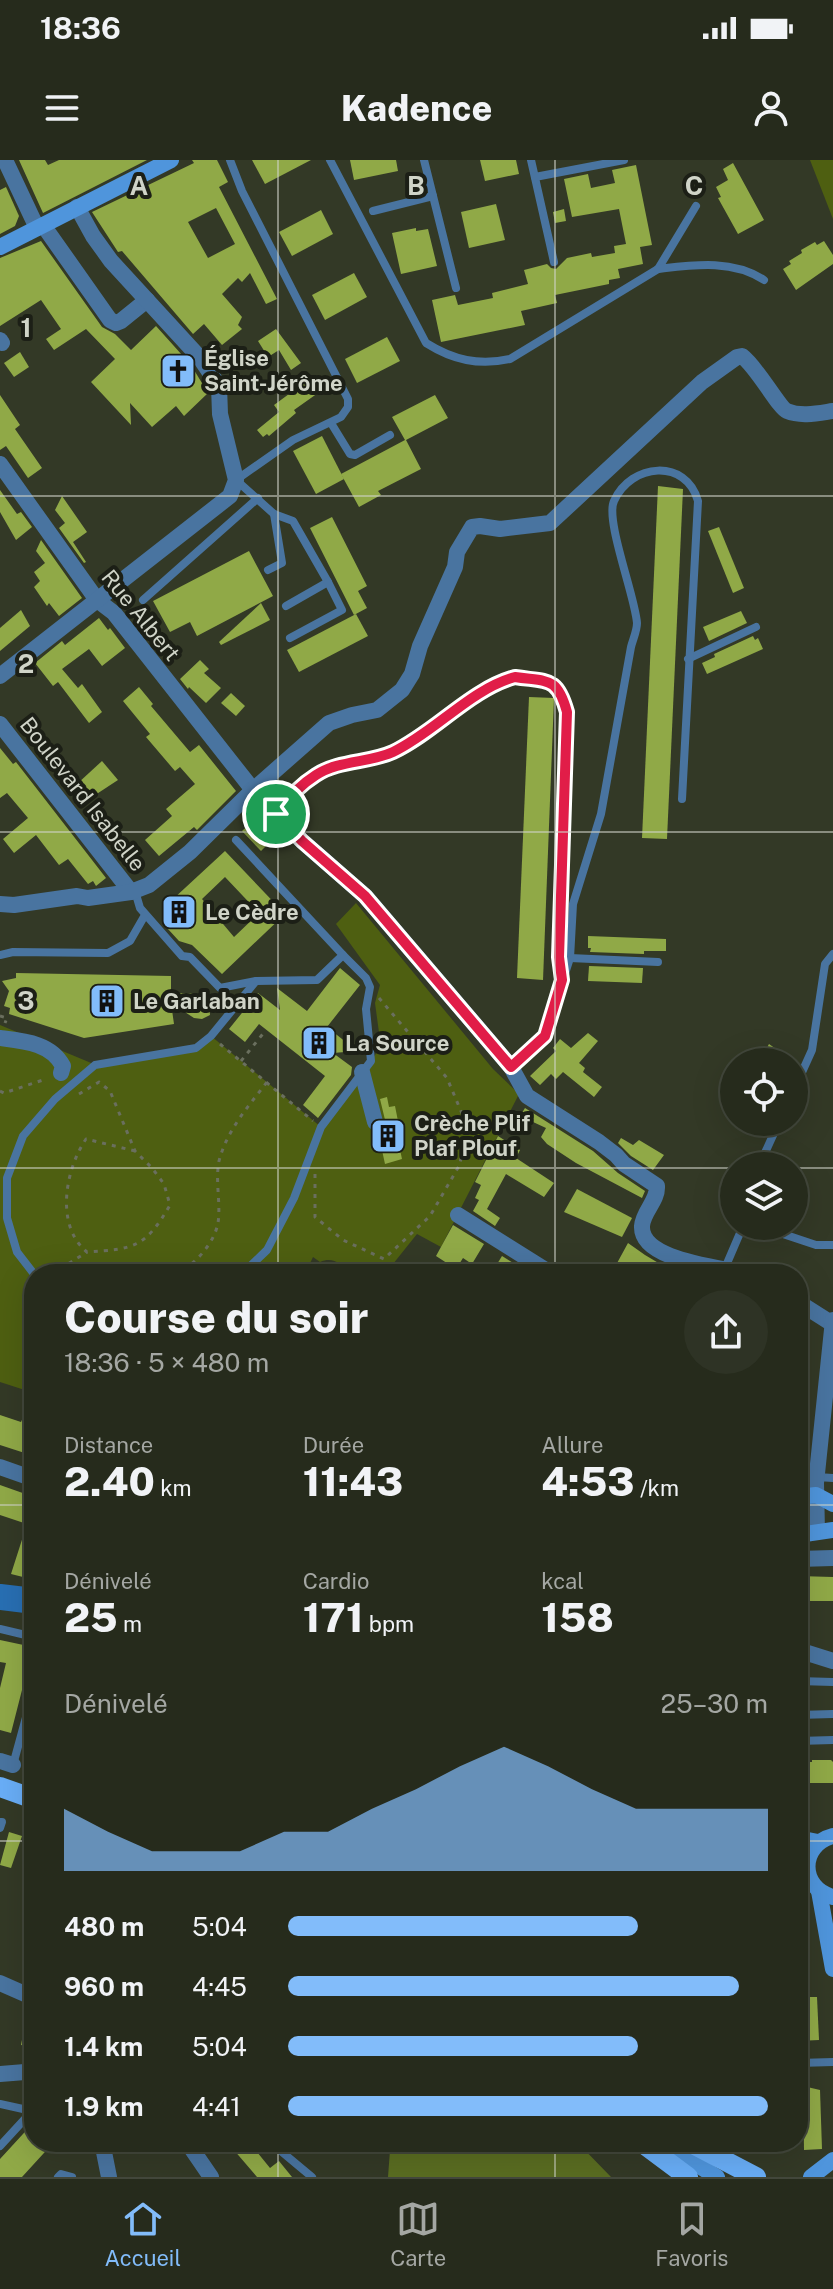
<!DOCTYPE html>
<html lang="fr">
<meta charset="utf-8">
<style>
body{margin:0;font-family:"Public Sans",sans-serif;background:#2e3325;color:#f1f3f6;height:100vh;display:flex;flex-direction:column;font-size:30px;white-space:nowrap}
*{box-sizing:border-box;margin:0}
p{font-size:26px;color:#a4a7a3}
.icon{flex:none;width:44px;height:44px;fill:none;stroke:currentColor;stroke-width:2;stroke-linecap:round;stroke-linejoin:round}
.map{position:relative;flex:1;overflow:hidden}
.side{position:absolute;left:24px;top:1104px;width:784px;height:888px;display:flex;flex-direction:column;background:#262b1c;border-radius:32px;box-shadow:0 8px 32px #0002,0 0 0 2px #42473b}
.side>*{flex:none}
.tools{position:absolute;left:720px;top:888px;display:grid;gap:16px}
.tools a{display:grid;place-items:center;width:88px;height:88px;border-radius:50%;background:#262b1c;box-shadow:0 8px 32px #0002,0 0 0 2px #42473b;font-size:40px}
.pin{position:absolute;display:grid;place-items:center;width:68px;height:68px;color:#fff;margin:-34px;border:4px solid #fff;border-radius:50%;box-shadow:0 2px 8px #0007}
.round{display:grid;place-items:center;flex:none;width:84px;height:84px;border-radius:42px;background:#2e3325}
.overview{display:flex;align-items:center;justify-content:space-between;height:136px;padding:0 40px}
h1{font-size:44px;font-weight:800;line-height:60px}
.metrics{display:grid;grid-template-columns:repeat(3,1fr);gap:12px;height:136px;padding:8px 40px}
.metrics div{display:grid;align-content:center}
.metrics b{font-size:40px;font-weight:800}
.metrics small{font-size:22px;font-weight:400}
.metrics p{font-size:22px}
.chart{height:224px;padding:16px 40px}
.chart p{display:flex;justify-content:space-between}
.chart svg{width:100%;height:144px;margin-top:8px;fill:#82bcfa;opacity:.7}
ul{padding:0 40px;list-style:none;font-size:26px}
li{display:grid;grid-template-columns:128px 96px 1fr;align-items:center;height:60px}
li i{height:20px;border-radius:10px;background:#82bcfa}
.status{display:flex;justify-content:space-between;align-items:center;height:56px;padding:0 40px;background:#262b1c;direction:ltr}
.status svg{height:22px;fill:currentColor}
header{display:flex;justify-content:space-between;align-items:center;height:104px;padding:0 40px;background:#262b1c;font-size:36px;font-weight:800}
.tab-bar{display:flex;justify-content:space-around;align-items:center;height:112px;border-top:2px solid #42473b;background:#262b1c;font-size:22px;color:#a4a7a3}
.tab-bar a{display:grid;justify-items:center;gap:4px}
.tab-bar .on{color:#82bcfa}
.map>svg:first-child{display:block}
.green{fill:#4e5f11}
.forest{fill:#5a6d21}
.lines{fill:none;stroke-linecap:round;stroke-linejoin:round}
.river{stroke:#286fb3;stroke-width:26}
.building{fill:#90a947;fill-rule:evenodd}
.path{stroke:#6a6f5e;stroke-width:3;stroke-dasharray:4 6;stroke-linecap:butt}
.lane{stroke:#4974a0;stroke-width:8}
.street{stroke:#4974a0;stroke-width:16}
.secondary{stroke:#4f95dc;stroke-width:16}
.primary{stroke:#69aef7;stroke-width:20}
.route-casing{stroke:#fff;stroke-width:16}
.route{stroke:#e11d48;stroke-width:10}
.grid{fill:none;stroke:#d0d4c8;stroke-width:2;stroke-opacity:0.55}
.labels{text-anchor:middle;stroke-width:8;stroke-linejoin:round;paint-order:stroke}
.poi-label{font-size:22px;font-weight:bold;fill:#d0d4c8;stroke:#1c1f16;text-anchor:start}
.street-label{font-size:22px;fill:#d0d4c8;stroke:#1c1f16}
.grid-label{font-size:26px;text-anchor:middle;font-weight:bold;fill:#d0d4c8;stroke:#1c1f16;stroke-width:8;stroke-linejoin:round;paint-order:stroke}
</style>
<div class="status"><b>18:36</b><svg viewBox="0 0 49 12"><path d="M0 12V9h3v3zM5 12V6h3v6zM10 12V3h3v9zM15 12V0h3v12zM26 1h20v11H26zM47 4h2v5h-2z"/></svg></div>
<header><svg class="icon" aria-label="menu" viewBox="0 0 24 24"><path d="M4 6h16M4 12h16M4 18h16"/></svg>Kadence<svg class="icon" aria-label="person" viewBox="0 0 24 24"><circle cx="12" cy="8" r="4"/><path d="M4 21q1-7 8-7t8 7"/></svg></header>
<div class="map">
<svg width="833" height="2017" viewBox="0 0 833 2017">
<rect width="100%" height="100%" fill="#333926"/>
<g class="green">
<path d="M 810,0 L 833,0 L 833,59 Z"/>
<path d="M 356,743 L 493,909 L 519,934 L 441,1087 L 417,1074 L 385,1114 L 352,1114 C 342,1105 334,1096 320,1102 L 313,1097 L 305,1114 L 34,1114 L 34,1233 L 0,1222 L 0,865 L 96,905 L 196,888 L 211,876 L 321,967 L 381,887 L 375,843 L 380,825 L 336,764 Z"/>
</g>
<path class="forest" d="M 382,1982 L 577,1982 L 611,2017 L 388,2017 L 390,1990 Z"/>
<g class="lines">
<path class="river" d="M 0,1437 L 34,1441"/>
</g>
<g class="building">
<path d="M 19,0 L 45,0 L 48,5 L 59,0 L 147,0 L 43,53 Z"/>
<path d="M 192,0 L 217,0 L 228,22 L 219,27 L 277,139 L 266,144 L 250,113 L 242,122 L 238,118 L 222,134 L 242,157 L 238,165 L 242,169 L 222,185 L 204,164 L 193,174 L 122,91 L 118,92 L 92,52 L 194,3 ZM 216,48 L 235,84 L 208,98 L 188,62 Z"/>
<path d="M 252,0 L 311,0 L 265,24 Z"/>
<path d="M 350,0 L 396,0 L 398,11 L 354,20 Z"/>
<path d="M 480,0 L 516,0 L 519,14 L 485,21 Z"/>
<path d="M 733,3 L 764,60 L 738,74 L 718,38 L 721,37 L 716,27 L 728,20 L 723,9 Z"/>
<path d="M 636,5 L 652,85 L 640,87 L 643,104 L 618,109 L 620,118 L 609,120 L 609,124 L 555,135 L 557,143 L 521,151 L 525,165 L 441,182 L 432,140 L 455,135 L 458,145 L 493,138 L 492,133 L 528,124 L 524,110 L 547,104 L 551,108 L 556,109 L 567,98 L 591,93 L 592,97 L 615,93 L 614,86 L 626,84 L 619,49 L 572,57 L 564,19 L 588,14 L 591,28 L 615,23 L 612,10 Z"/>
<path d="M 6,27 L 19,56 L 15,66 L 0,74 L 0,30 Z"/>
<path d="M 496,44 L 505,80 L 469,88 L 461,52 Z"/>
<path d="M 564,49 L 566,61 L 555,63 L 553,52 Z"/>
<path d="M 321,50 L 333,74 L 292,96 L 279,72 Z"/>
<path d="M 416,68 L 416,71 L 428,69 L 437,106 L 401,114 L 392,73 Z"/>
<path d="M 41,81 L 102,167 L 115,174 L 131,190 L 156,166 L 191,205 L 208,233 L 184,256 L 176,246 L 152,267 L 130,243 L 131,265 L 91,222 L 115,199 L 86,169 L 54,190 L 46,179 L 61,169 L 41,140 L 0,166 L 0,98 Z"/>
<path d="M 824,81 L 833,95 L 833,104 L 796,130 L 783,109 L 791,104 L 789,101 L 802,93 L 801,90 L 815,82 L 817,85 Z"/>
<path d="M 354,113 L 367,137 L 325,160 L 312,135 Z"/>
<path d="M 276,169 L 301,203 L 291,210 L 279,190 L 268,197 L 258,181 Z"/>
<path d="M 387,177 L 400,201 L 357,223 L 345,199 Z"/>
<path d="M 20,192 L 29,207 L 14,217 L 4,203 Z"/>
<path d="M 305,215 L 318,233 L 294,250 L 296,253 L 269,276 L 267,274 L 263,277 L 257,270 L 279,252 L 274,245 L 289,234 L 286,230 Z"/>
<path d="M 0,235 L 20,265 L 15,269 L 42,308 L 28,318 L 6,286 L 0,290 Z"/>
<path d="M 435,235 L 448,258 L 406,280 L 421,309 L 378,331 L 381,335 L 359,347 L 341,314 L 405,280 L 392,257 Z"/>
<path d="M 322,276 L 344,319 L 316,334 L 293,291 Z"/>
<path d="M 658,326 L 683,329 L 667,679 L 642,678 Z"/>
<path d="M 0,330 L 17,354 L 21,352 L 32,367 L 16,380 L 0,352 Z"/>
<path d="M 62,336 L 87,372 L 73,382 L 86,402 L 84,403 L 59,368 L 65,363 L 55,350 Z"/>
<path d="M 332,357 L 367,426 L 358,431 L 367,448 L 354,455 L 310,368 Z"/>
<path d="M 719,367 L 744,428 L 733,433 L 708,371 Z"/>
<path d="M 41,380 L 82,438 L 59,456 L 49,443 L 47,446 L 34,427 L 40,421 L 34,412 L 45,403 L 36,391 Z"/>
<path d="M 249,391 L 273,436 L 197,476 L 190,462 L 170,472 L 153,441 Z"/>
<path d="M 261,443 L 270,460 L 221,485 L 219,482 Z"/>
<path d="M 21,450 L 30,466 L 0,491 L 0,468 Z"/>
<path d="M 741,451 L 747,463 L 709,481 L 703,467 Z"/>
<path d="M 356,454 L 368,476 L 299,512 L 287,490 Z"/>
<path d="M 99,458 L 108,470 L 110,468 L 125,488 L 102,506 L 89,489 L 62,509 L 78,528 L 82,524 L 102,552 L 89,563 L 58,522 L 53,526 L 35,503 L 62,481 L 65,485 Z"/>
<path d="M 753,476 L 755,480 L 758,478 L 763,489 L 707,514 L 702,503 L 715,497 L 714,494 Z"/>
<path d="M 200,500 L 209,509 L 204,513 L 221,528 L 206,543 L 189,527 L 188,529 L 180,519 Z"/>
<path d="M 139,527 L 153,544 L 151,546 L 190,592 L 199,585 L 236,631 L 197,670 L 194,667 L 159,696 L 145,680 L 172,656 L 166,649 L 195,624 L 180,607 L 175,611 L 146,577 L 150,574 L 123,541 Z"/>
<path d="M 231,533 L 245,546 L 236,556 L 221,543 Z"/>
<path d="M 529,537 L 554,538 L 543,820 L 517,818 Z"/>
<path d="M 0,588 L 13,604 L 16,602 L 106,718 L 96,726 L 93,721 L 88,724 L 68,699 L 59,705 L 36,675 L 14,693 L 3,679 L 28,658 L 7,633 L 0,638 Z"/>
<path d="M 102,601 L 118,620 L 89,639 L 77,624 Z"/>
<path d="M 255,659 L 274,678 L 261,691 L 242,671 Z"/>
<path d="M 225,691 L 285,754 L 222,814 L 192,785 L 179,781 L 168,769 L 166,761 L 172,740 ZM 225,717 L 259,753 L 234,777 L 202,739 Z"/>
<path d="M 588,776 L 666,779 L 666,791 L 644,791 L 644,794 L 590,792 L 591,788 L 588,788 Z"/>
<path d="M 589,806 L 643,808 L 642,823 L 588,821 Z"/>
<path d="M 340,808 L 360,825 L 327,867 L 357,891 L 333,893 L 352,907 L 351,915 L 318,958 L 303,945 L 325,916 L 259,864 L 245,882 L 229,869 L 258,833 L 280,850 L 277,828 L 307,851 Z"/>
<path d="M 16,813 L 171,816 L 171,833 L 208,834 L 210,855 L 202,859 L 194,858 L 171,843 L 174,864 L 84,878 L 9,854 L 10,848 L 4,846 L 9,831 L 2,821 L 16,818 Z"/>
<path d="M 588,873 L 598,881 L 579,903 L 585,908 L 583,912 L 602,927 L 594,937 L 563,912 L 556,919 L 551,914 L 540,925 L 530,916 L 556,891 L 553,888 L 560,879 L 571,888 Z"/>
<path d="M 769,884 L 783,894 L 779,902 L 759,902 Z"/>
<path d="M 387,937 L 389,947 L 395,946 L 398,961 L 394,962 L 402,999 L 385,1004 L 378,972 L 386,964 L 380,939 Z"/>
<path d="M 525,948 L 593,991 L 618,1013 L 645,1031 L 642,1038 L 576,1003 L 547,984 L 541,977 L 546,968 L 520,956 Z"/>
<path d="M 498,976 L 520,990 L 516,998 L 554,1023 L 544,1037 L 506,1014 L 487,1049 L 500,1058 L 495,1066 L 473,1051 L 479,1040 L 475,1038 L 481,1025 L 475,1022 Z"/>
<path d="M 621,978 L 633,985 L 639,980 L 664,995 L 653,1010 L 631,996 L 618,983 Z"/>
<path d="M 577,1029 L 632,1058 L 622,1077 L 564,1052 Z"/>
<path d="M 453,1065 L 484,1084 L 472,1104 L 463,1098 L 456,1109 L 436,1096 Z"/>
<path d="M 628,1083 L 645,1095 L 677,1114 L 633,1114 L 616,1105 Z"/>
<path d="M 502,1096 L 531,1114 L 491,1114 Z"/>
<path d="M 25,1253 L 34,1256 L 34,1296 L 0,1285 L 0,1255 L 21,1262 Z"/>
<path d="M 0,1325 L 34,1337 L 34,1381 L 23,1417 L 11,1414 L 27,1364 L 0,1355 Z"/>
<path d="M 798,1416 L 833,1417 L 833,1441 L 798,1441 Z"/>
<path d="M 0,1480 L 33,1487 L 11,1573 L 0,1570 L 0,1528 L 6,1503 L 0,1502 Z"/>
<path d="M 812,1600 L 831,1600 L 833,1602 L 833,1623 L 798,1623 L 798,1602 L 812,1602 Z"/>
<path d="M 9,1672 L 22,1676 L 11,1708 L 0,1705 Z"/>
<path d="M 798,1837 L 817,1837 L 819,1880 L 798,1881 Z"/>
<path d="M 28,1849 L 34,1850 L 34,1887 L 21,1885 Z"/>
<path d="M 803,1926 L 820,1930 L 822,1989 L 804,1990 Z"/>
<path d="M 34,1962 L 34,1982 L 54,1982 L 22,2017 L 0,2017 L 0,1999 Z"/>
<path d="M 227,1982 L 249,1982 L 270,2008 L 279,2001 L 292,2017 L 257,2017 Z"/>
</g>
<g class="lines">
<g class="path">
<path d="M 0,856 L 7,858 L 5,863"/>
<path d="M 220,884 L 313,961"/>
<path d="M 241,901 L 266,870"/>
<path d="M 0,931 L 4,933 L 46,919"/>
<path d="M 79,934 L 99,922 L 110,931 L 135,991 L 152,1008 L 164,1024 L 170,1045 C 145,1088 134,1089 87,1092 C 55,1066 65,1010 86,979 L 135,991"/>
<path d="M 315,1014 L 315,1057 L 343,1080 L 384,1099 L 430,1056 L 459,1006 L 469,970 L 447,918 L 379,838"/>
<path d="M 52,1114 L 87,1092"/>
<path d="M 175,1114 C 194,1106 214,1084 218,1063 C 221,1043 215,1022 219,1001 C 227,970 248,947 267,922"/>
</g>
<g class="lane">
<path d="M 230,0 L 242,31 L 348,239 L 348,247 L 341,257 L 293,280 L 236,320 L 274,354 L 293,361 L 328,422 L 286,446"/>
<path d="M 330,0 L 426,183 C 453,200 479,206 510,199 L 658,109 L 696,46"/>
<path d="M 424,0 L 456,128"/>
<path d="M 531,0 L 554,102"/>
<path d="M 535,17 L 624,0"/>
<path d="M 373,51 L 433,36"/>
<path d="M 658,109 C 693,105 732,99 764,120"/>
<path d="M 331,263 L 350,294 L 355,295 L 390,275"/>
<path d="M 268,410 L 282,403 L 274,354"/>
<path d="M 143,440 L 258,338"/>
<path d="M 290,478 L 342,450 L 328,422"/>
<path d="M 688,499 L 756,467"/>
<path d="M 276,654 C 296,628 318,610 350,601 C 364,598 380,598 393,592 C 433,574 465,543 502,520 C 518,515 553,516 562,533 C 565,538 565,546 567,552 L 559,797 L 562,816"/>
<path d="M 236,680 L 343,795"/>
<path d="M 135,731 L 140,748 L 182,796 L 190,797 L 220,828 L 256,821"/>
<path d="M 0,795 L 13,792 L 108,793 L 130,781 L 145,755"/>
<path d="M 570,798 L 658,802"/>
<path d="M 512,907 L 545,876 L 570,798 L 573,744 L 601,654 L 631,487 C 633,479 637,471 637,463 C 635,436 605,360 614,341 C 631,303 686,298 698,341 L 682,639"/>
<path d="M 794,930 L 812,890 L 825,804 L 833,794"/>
<path d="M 759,1006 L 779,962"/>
<path d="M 759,1066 L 816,1085 L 833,1085"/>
<path d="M 725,1108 L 743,1066"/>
<path d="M 34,1114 L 17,1092 L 7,1058 L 7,1018 L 23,976 L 55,939 L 95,905 L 196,888 L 211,876 L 256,821 L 317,820 L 343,795 L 366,818 L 370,827 L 366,849 L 371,901 L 321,967 L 294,1038 L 267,1090 L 242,1114"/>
<path d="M 817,1317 L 833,1318"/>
<path d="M 0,1469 L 34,1477"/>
<path d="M 798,1521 L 833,1522"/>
<path d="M 798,1555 L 833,1554"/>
<path d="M 798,1581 L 833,1580"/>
<path d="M 13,1605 L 34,1528"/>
<path d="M 0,1662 L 2,1662 L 0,1668"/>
<path d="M 798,1903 L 833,1902"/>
<path d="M 0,1944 L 32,1951"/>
<path d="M 270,1982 L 312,2017"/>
<path d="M 360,1982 L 363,1984"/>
<path d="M 753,1982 L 764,1986 L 774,1982"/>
<path d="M 0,1986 L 34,1949"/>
<path d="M 58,2017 L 61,2014 L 72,2017"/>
</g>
<g class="street">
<path d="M 5,0 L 37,68"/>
<path d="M 43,65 L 110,160 L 116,163 L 121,161 L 147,140"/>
<path d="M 0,180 L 2,183"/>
<path d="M 0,304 L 97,440 L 114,453 L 253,630 L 302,681 L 365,736 L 511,907 L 527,936 L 599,982 L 616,995 L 624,1004 L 657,1026 C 658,1041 643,1051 642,1066 C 640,1101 722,1107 747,1114"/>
<path d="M 0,516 L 230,336 L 236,320 L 220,254 L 219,226 L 200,198 L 111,101 L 93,76 L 77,47"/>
<path d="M 0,564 L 131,732"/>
<path d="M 0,744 L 14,745 L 77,736 L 88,738 L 131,732 L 149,725 L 190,692 L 253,630 L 329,563 L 352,555 L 377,550 L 402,530 L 412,514 L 420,486 L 455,407 L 457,392 L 472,367 L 480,366 L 500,369 L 550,363 L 702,222 L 737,197 L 742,196 C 757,207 779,248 787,251 C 801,257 819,253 833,251"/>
<path d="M 0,878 C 24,881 51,883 63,906 L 61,913"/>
<path d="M 362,912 L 375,962"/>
<path d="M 458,1055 L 552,1114"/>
<path d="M 798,1142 L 831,1163"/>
<path d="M 0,1307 L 34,1319"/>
<path d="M 817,1372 L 816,1323 L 833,1160"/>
<path d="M 798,1399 L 833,1398"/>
<path d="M 798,1490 L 833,1501"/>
<path d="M 0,1601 L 13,1605"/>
<path d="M 0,1823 L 34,1838"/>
<path d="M 0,1914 L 25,1912 L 34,1914"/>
<path d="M 102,1982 L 109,2017"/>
<path d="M 187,1982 L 211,2017"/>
</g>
<g class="secondary">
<path d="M 0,87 L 171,0"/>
<path d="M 798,1337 L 816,1335 L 833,1344"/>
<path d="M 798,1375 L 833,1370"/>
<path d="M 833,1676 C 799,1685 799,1728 833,1737"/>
<path d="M 798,1678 L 818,1682"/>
<path d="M 819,1731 L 833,1809"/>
<path d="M 660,1982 L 717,2017"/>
<path d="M 811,2017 L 833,2000"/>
</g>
<g class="primary">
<path d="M 0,1627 L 34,1639"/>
<path d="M 641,1982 L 688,2017"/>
<path d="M 689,1982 L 756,2017"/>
</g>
</g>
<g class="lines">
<defs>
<path id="route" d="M 515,517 C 548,522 557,516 567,552 L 559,797 L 562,820 L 545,876 L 511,907 L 365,736 L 302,681 L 276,654 C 287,639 300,625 316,615 C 339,600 369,603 393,592 C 435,572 471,529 515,517 Z"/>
</defs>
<use href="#route" class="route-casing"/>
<use href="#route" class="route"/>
</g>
<path class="grid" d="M 278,0 L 278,1114M 555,0 L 555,1114M 0,336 L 833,336M 0,672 L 833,672M 0,1008 L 734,1008M 794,1008 L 833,1008M 0,1345 L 34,1345M 798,1345 L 833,1345M 0,1681 L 34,1681M 798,1681 L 833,1681M 278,1982 L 278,2017M 555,1982 L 555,2017"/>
<defs>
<symbol id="church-square" viewBox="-11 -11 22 22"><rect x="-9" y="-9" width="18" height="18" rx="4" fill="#82bcfa" stroke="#1c1f16"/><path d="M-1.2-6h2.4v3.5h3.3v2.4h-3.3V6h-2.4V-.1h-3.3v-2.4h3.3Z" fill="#111"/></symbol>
<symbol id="building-square" viewBox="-11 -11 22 22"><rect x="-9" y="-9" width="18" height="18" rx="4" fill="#82bcfa" stroke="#1c1f16"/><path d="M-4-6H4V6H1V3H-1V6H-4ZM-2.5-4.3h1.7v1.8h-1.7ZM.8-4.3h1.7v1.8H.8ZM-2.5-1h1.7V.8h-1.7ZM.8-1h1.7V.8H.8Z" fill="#111"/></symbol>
</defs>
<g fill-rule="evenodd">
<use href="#church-square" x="158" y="191" width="40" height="40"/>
<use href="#building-square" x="159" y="732" width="40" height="40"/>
<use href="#building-square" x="87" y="821" width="40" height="40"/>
<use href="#building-square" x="299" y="863" width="40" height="40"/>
<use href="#building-square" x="368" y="956" width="40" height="40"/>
</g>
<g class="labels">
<g class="poi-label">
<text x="204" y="206">Église<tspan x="204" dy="25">Saint-Jérôme</tspan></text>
<text x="205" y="760">Le Cèdre</text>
<text x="133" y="849">Le Garlaban</text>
<text x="345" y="891">La Source</text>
<text x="414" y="971">Crèche Plif<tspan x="414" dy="25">Plaf Plouf</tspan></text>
</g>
<g class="street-label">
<text transform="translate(141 455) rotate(51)" y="8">Rue Albert</text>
<text transform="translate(83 634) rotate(52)" y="8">Boulevard Isabelle</text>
</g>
</g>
<g class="grid-label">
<text x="139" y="35">A</text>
<text x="416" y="35">B</text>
<text x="694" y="35">C</text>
<text x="26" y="177">1</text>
<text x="26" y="513">2</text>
<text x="26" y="850">3</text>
</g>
</svg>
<div class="tools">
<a><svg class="icon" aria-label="locate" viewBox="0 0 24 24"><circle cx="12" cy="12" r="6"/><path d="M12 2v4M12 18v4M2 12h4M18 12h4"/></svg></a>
<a><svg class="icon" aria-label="layers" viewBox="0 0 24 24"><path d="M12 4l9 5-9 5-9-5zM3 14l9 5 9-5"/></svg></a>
</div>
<div class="pin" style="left:276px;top:654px;background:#1e9e55"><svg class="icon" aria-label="arrive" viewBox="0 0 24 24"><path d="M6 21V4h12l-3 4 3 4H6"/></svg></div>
<section class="side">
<div class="overview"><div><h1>Course du soir</h1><p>18:36 · 5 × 480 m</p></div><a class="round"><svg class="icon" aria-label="share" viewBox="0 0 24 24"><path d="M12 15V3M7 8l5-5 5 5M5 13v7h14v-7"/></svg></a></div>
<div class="metrics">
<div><p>Distance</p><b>2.40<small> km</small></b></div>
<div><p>Durée</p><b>11:43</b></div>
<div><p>Allure</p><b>4:53<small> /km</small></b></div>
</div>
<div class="metrics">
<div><p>Dénivelé</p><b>25<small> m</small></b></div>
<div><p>Cardio</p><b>171<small> bpm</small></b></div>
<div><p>kcal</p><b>158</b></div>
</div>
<div class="chart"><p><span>Dénivelé</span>25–30 m</p>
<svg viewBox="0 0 160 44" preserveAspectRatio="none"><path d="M0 44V25L10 32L20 38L30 38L40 38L50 32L60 32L70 25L80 19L90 12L100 6L110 12L120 19L130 25L140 25L150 25L160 25V44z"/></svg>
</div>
<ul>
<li><b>480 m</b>5:04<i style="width:73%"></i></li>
<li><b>960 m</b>4:45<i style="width:94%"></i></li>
<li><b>1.4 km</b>5:04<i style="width:73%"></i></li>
<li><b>1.9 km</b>4:41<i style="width:100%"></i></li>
</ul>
</section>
</div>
<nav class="tab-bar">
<a class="on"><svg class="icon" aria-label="home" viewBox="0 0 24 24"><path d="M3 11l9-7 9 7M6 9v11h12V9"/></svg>Accueil</a>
<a><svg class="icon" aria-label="map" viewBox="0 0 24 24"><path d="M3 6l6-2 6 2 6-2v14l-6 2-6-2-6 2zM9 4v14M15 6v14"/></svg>Carte</a>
<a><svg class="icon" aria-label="saved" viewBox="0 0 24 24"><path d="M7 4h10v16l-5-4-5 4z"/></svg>Favoris</a>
</nav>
